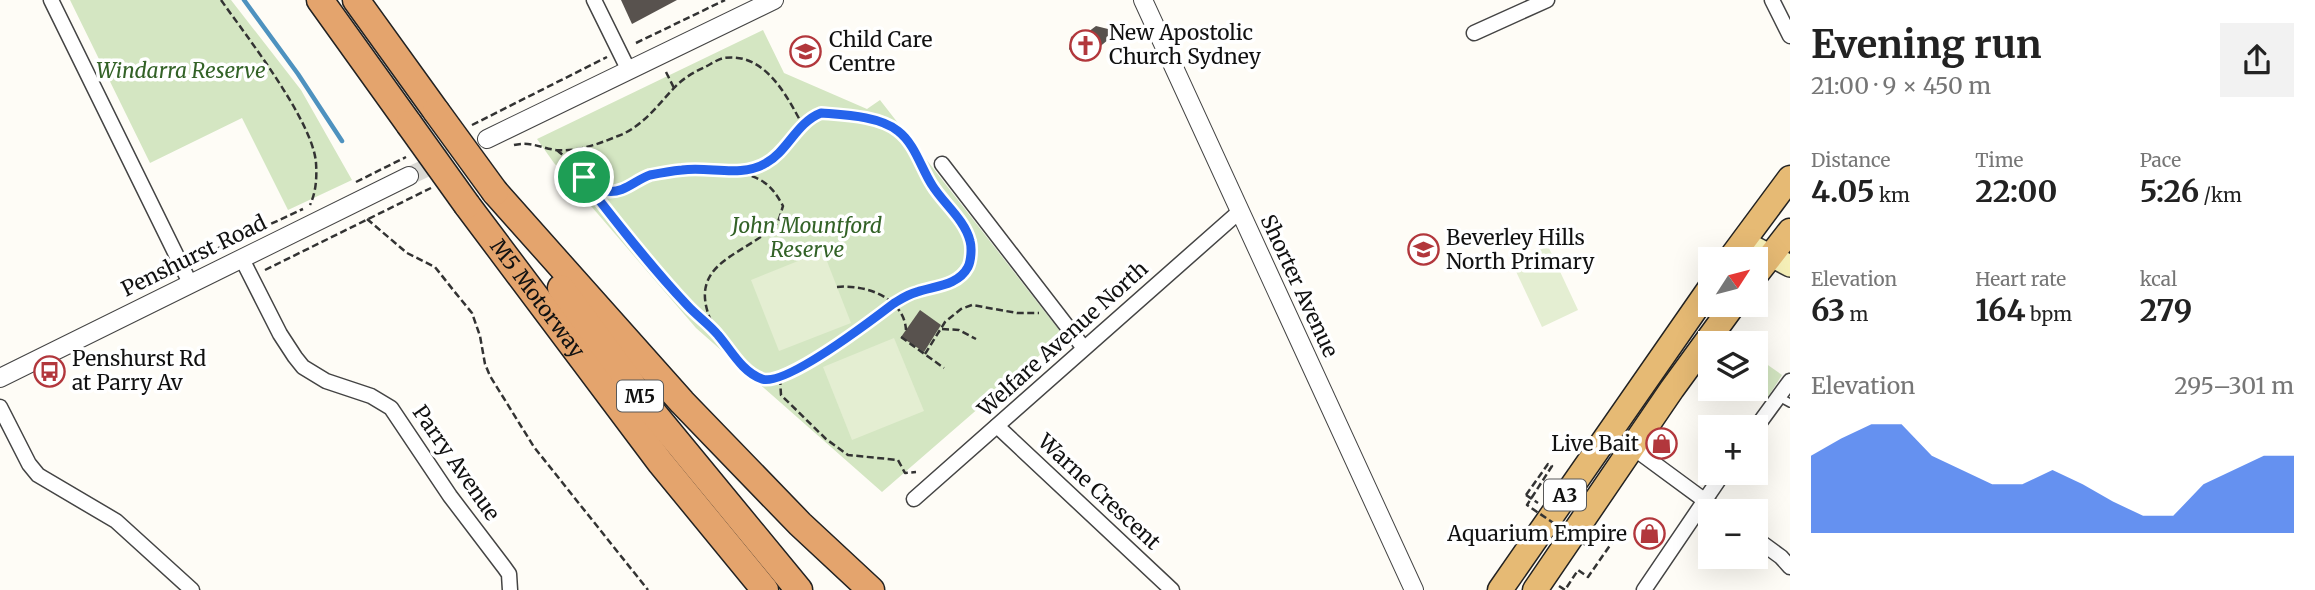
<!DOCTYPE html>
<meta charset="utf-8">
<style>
body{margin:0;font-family:Merriweather,serif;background:#f2f2f2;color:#222;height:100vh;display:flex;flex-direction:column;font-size:26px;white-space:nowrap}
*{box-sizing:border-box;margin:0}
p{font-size:23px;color:#767676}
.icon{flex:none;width:38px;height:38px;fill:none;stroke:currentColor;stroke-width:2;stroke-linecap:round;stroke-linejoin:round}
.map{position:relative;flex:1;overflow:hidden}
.side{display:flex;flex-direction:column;background:#fff;width:525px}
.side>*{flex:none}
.needle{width:46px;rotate:54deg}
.fabs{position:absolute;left:1698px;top:247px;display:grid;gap:14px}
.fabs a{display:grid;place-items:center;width:70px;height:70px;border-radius:0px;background:#fff;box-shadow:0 7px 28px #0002;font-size:35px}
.pin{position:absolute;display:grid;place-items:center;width:60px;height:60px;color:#fff;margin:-30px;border:4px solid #fff;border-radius:50%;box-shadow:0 2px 7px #0007}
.round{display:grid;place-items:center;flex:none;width:74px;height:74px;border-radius:0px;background:#f2f2f2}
.head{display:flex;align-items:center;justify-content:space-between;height:119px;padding:0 21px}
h1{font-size:38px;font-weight:700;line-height:52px}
.stats{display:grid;grid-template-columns:repeat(3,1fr);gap:10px;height:119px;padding:7px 21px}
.stats div{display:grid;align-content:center}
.stats b{font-size:30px;font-weight:700}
.stats small{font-size:19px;font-weight:400}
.stats p{font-size:19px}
.chart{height:196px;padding:14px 21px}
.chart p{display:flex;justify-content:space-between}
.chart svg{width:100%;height:126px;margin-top:7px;fill:#2563eb;opacity:.7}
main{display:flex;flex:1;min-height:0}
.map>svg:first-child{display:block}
.green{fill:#d4e6c2}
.pitch{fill:#e4eed2}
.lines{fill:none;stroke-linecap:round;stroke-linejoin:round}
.stream{stroke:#4e92bf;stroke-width:4.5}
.building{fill:#58524e}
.tertiary-tunnel{stroke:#dad9d4;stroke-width:18;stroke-dasharray:18 9;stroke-linecap:butt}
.service-casing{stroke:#444;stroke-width:10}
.minor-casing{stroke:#444;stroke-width:17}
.tertiary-casing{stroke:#444;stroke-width:20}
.secondary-casing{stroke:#333;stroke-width:24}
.trunk-casing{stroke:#222;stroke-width:27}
.motorway-casing{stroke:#222;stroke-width:29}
.path{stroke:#333;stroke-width:2.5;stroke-dasharray:7 3.5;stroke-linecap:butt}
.service{stroke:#fff;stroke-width:7}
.minor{stroke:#fff;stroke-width:14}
.tertiary{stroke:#fff;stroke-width:18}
.secondary{stroke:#f6f0b8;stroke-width:21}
.trunk{stroke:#e6ba74;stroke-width:24}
.motorway{stroke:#e4a46d;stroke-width:26}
.motorway-bridge-casing{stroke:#222;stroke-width:29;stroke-linecap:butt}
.path-bridge{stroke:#333;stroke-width:2.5;stroke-dasharray:7 3.5;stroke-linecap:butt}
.motorway-bridge{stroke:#e4a46d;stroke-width:26}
.route-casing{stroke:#fff;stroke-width:14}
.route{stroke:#2563eb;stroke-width:9}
.labels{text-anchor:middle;stroke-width:7;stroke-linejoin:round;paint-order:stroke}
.shield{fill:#fff;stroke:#585858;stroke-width:2}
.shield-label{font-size:19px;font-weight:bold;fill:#111}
.poi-label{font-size:21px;fill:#111;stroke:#fff;text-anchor:start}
.park-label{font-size:21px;font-style:italic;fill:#336227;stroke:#fff}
.street-label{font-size:21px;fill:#111;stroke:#fff}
</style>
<main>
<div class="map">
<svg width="1790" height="590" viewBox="0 0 1790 590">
<rect width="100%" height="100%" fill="#fefcf6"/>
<g class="green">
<path d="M 70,0 L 231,0 L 301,90 L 352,180 L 288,210 L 242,118 L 150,163 Z"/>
<path d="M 763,30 L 784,73 L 867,109 L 880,100 L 1063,335 L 882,492 L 696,328 L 554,163 L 537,139 Z"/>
<path d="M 1755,356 L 1782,375 L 1768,397 L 1755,387 Z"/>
</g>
<g class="pitch">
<path d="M 1548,246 L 1578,310 L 1542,327 L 1512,263 Z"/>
<path d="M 823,251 L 851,323 L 779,351 L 751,280 Z"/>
<path d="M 894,338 L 924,411 L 852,440 L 823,367 Z"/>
</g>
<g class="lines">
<path class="stream" d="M 244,0 L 298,74 L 342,141"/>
</g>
<g class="building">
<path d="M 621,0 L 677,0 L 632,24 Z"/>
<path d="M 1096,26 L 1108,29 L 1110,34 L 1109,39 L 1097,49 L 1095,57 L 1081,61 L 1076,59 L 1069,49 L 1071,37 L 1080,31 L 1088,32 Z"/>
<path d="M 920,310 L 941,325 L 924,352 L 901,337 Z"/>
</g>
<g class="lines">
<path class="tertiary-tunnel" d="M 409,176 L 487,139"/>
<defs>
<path id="service" d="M 1779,397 L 1790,403"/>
<g id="minor">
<path d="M 51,0 L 190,283"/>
<path d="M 594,0 L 629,71"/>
<path d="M 1772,0 L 1790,36"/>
<path d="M 1474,33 L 1547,0"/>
<path d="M 942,164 L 1083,347"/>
<path d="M 242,259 L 280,334 L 295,357 L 303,367 L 326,381 L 371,396 L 391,408 L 450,496 L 504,567 L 509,574 L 510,590"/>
<path d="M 0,407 L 29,464 L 38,475 L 116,521 L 192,590"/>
<path d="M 997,426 L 1172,590"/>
<path d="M 1755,429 L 1790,381"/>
<path d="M 1632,447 L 1719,511"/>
<path d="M 914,499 L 1240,211"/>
<path d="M 1755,538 L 1781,557 L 1790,567"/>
<path d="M 1644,590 L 1724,472"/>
</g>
<g id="tertiary">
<path d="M 1143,0 L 1414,590"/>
<path d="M 487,139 L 774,0"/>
<path d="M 0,378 L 409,176"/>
</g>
<path id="secondary" d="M 1743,241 L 1790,266"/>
<g id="trunk">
<path d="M 1730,259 L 1790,178"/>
<path d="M 1755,276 L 1790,231"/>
<path d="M 1500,590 L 1710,288"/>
<path d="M 1535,590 L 1672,389 L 1734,304"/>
</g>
<g id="motorway">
<path d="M 320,0 L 409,124"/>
<path d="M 356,0 L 436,111"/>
<path d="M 495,192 L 682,402 L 800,524 L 871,590"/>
<path id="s1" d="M 467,205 L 660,462 L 765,590"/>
<path d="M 561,288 L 650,409 L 799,590"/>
</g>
</defs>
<use href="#service" class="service-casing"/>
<use href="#minor" class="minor-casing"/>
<use href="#tertiary" class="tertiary-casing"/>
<use href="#secondary" class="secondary-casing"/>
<use href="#trunk" class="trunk-casing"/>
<use href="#motorway" class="motorway-casing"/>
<g class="path">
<path d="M 221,0 C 247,37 313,121 316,163 C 317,178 316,192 310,205"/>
<path d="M 636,43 L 725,0"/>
<path d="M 666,72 L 674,88"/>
<path d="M 472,125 L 607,57"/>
<path d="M 514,145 C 530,141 541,148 556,150 C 578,152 598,144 618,136 C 642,127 657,106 674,88 C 682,79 694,72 705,67 C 711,64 718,59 724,58 C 765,52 787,96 803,126"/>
<path d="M 557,150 C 562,155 569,159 573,164 C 583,174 590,188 606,191 C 624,194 635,180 650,175 C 660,173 672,171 682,170 C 709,166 741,178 766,164 C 787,152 798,121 822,113 L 880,122 L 900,132 L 918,159 L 933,186 L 966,230 L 971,243 L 970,256 L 968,267 L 952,282 L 903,297 L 837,344 L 780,378 C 762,384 750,373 738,361 C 725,349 715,332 709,316 C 692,269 731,258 762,236 C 766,233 772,230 775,226 C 779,222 781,212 783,206 C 770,182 761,178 735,171"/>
<path d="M 582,172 L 581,159 L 586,149"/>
<path d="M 584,179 L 589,187 C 629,238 669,288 716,333"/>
<path d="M 356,182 L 406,157"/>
<path d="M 367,219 L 407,253 L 435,267 L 454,291 L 472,313 L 480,336 L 485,364 L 490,376 L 534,447 L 648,590"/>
<path d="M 195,259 L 303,209"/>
<path d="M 265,270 L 431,188"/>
<path d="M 837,287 C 866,284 904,298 906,330"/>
<path d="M 942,329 L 959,330 L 976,339"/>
<path d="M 901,337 L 944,368"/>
<path d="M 925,354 L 945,322 L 961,309 L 972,305 L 1017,313 L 1039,313"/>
<path d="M 780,378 L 781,395 L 826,439 L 848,455 L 898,460 L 905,473 L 916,472"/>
<path d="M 1526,495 L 1538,503"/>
<path d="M 1559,586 L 1565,590 L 1578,570 L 1588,577 L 1613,541 L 1599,531"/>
</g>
<use href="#service" class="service"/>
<use href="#minor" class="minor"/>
<use href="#tertiary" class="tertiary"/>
<use href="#secondary" class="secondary"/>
<use href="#trunk" class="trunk"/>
<use href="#motorway" class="motorway"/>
<defs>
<g id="motorway-bridge">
<path d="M 436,111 L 495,192"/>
<path d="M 409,124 L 467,205"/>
</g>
</defs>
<use href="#motorway-bridge" class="motorway-bridge-casing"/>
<path class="path-bridge" d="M 1526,495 L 1548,464 L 1552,466 L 1527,505 L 1587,546"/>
<use href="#motorway-bridge" class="motorway-bridge"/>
</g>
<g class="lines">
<defs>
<path id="route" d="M 821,113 C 845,115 879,116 898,131 C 915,144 921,168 932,185 C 943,203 965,220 970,241 C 972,248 971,261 968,267 C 958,286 934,286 917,292 C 908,294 901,299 893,304 C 872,320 785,387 762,379 C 742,372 731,350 718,335 C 709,324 697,316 687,305 C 652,268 620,227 589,187 L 584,177 C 590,183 597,190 606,191 C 624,194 635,180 650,175 C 660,173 672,171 682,170 C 709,166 741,178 766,163 C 787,152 797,122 821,113 Z"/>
</defs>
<use href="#route" class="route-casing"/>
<use href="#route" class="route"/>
</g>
<defs>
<symbol id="church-ring" viewBox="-11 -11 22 22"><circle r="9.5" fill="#fff" stroke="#b2373c" stroke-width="1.5"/><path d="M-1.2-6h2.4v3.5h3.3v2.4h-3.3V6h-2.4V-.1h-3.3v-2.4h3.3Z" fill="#b2373c"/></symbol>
<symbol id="school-ring" viewBox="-11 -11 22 22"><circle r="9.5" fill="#fff" stroke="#b2373c" stroke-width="1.5"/><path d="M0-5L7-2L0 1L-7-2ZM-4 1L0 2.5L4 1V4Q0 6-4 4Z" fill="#b2373c"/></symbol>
<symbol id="bus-ring" viewBox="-11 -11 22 22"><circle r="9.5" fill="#fff" stroke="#b2373c" stroke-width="1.5"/><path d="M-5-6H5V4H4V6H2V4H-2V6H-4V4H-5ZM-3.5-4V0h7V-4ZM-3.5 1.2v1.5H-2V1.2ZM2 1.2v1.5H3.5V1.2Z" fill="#b2373c"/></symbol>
<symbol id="shop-ring" viewBox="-11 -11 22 22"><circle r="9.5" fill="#fff" stroke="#b2373c" stroke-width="1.5"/><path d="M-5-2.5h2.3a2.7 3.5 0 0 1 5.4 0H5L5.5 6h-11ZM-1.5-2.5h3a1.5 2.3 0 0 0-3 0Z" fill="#b2373c"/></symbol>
</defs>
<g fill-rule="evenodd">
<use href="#church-ring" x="1068" y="28" width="35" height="35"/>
<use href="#school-ring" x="788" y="34" width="35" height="35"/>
<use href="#school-ring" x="1406" y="232" width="35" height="35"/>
<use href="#bus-ring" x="32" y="354" width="35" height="35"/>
<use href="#shop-ring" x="1644" y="426" width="35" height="35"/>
<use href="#shop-ring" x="1632" y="516" width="35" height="35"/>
</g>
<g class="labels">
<g class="shield">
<rect x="617" y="380.5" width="46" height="31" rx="5"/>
<rect x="1544" y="479.5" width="42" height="31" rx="5"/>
</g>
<g class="shield-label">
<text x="640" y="403">M5</text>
<text x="1565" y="502">A3</text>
</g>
<g class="poi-label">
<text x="1109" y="40">New Apostolic<tspan x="1109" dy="24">Church Sydney</tspan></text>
<text x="829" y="47">Child Care<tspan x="829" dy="24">Centre</tspan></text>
<text x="1446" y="245">Beverley Hills<tspan x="1446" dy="24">North Primary</tspan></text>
<text x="72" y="366">Penshurst Rd<tspan x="72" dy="24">at Parry Av</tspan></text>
<text x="1639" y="451" text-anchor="end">Live Bait</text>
<text x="1627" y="541" text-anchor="end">Aquarium Empire</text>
</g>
<g class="park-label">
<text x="181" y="78">Windarra Reserve</text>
<text x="807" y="233">John Mountford<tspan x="807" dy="24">Reserve</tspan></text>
</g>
<g class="street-label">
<text transform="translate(194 256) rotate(-26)" y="7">Penshurst Road</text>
<text transform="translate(1299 286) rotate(65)" y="7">Shorter Avenue</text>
<text dy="7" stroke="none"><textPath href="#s1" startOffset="117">M5 Motorway</textPath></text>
<text transform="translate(1063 339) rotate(-42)" y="7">Welfare Avenue North</text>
<text transform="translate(456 463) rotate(55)" y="7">Parry Avenue</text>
<text transform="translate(1099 492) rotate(43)" y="7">Warne Crescent</text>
</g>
</g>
</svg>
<div class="fabs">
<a><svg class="needle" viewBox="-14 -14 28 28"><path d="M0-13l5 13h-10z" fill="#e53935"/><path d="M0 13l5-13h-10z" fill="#767676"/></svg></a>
<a><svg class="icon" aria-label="layers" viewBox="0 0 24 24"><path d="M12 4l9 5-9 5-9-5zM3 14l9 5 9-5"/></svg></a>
<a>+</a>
<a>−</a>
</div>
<div class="pin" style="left:584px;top:177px;background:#1e9e55"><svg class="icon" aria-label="arrive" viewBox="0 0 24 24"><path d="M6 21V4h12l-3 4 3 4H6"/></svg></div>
</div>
<section class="side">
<div class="head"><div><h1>Evening run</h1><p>21:00 · 9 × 450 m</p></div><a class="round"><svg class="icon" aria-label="share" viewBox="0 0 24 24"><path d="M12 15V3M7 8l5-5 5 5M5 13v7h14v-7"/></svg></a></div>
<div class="stats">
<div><p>Distance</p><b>4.05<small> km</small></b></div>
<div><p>Time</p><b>22:00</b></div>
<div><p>Pace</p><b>5:26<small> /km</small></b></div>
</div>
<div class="stats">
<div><p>Elevation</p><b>63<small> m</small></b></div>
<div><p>Heart rate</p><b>164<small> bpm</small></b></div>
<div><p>kcal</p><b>279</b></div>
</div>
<div class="chart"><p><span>Elevation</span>295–301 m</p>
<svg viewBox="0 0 160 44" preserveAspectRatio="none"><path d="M0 44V17L10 11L20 6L30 6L40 17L50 22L60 27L70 27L80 22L90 27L100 33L110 38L120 38L130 27L140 22L150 17L160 17V44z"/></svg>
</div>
</section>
</main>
